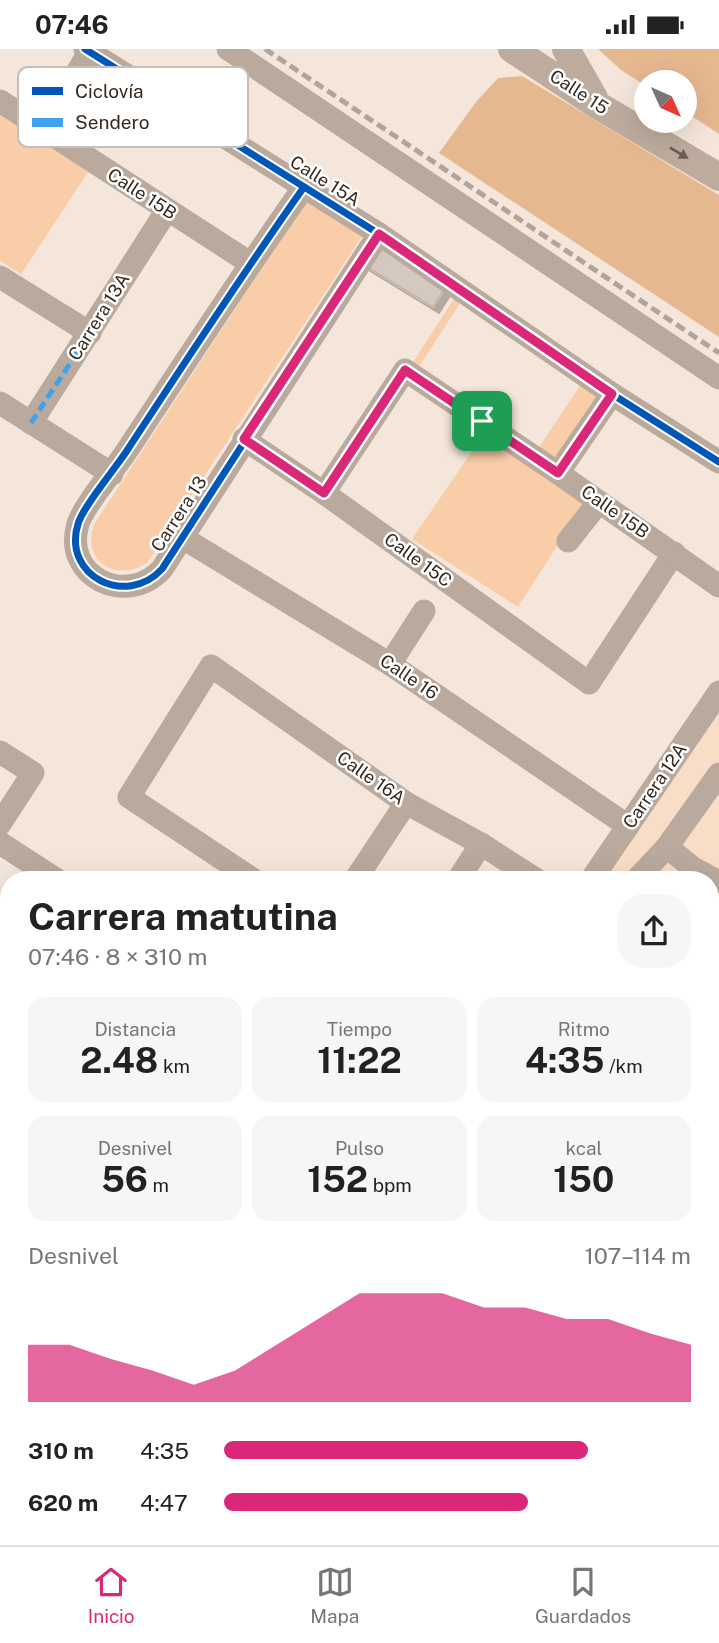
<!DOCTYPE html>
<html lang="es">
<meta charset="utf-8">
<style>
body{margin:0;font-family:"Public Sans",sans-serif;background:#f6f6f6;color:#222;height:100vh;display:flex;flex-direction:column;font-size:26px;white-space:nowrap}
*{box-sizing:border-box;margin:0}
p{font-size:23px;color:#767676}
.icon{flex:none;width:38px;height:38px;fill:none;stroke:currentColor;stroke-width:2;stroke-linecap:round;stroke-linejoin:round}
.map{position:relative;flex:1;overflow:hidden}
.panel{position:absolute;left:0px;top:822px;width:719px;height:674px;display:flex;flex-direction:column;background:#fff;border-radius:28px 28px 0 0;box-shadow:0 7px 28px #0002}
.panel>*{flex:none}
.needle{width:46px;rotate:135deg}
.fabs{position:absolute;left:634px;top:21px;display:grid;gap:14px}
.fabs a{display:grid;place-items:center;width:63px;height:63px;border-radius:50%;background:#fff;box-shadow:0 7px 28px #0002;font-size:35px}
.pin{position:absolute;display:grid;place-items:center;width:60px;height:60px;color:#fff;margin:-30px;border-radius:14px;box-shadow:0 4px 10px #0006}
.round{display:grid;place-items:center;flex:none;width:74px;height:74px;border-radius:28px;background:#f6f6f6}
.headline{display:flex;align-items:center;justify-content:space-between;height:119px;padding:0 28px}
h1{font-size:38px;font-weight:700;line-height:52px}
.metrics{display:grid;grid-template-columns:repeat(3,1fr);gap:10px;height:119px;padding:7px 28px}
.metrics div{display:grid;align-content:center;border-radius:18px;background:#f6f6f6;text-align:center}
.metrics b{font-size:35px;font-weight:700}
.metrics small{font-size:19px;font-weight:400}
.metrics p{font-size:19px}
.chart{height:196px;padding:14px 28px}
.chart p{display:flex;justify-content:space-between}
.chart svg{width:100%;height:126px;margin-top:7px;fill:#db2777;opacity:.7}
ul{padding:0 28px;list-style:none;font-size:23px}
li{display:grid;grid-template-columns:112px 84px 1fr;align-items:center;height:52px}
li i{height:18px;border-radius:9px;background:#db2777}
.status{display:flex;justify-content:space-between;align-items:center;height:49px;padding:0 35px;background:#fff;direction:ltr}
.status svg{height:19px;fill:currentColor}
.dock{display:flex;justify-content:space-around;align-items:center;height:98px;border-top:2px solid #e0e0e0;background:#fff;font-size:19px;color:#767676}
.dock a{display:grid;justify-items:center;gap:4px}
.dock .current{color:#db2777}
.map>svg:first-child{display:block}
.built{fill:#f8ddc7}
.green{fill:#f8cda8}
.forest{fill:#e6b890}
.building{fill:#d5c8be;stroke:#c3b7ad;stroke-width:2;filter:url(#shadow)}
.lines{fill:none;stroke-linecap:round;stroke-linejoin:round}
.path{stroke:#b6a99e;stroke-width:4.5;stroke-dasharray:3.5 5;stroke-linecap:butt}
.minor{stroke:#baaa9e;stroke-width:23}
.major{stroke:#bdac9e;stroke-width:28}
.rail{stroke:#b1a599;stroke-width:5;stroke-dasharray:10 5;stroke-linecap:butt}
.quiet{stroke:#3ea3ea;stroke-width:5;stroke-dasharray:10 5;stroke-linecap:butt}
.cycleway-casing{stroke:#fff;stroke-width:11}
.cycleway{stroke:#0057b8;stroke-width:7}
.oneway{fill:#6b5d52}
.route-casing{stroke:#fff;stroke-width:14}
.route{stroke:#db2777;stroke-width:9}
.labels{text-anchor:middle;stroke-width:5;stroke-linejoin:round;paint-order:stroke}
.street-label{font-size:18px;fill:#35291f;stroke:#fff}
.key{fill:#fff;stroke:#c2bfbc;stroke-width:2}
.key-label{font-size:19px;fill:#35291f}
</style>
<div class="status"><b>07:46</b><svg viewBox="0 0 49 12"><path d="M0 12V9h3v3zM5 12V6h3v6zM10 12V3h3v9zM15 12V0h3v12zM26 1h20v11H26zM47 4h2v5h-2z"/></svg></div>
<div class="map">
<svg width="719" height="1496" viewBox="0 0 719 1496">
<defs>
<filter id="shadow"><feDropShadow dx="6" dy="6" stdDeviation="0" flood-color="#0004"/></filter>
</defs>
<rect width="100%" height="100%" fill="#f4e6da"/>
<path class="built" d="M 719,643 L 719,1417 L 710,1412 L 710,831 L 591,831 Z"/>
<g class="green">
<path d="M 0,64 L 88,123 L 21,225 L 0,212 Z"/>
<path d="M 315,138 L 370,175 L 148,513 C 117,535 79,512 95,474 Z"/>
<path d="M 459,242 L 465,247 L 414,325 L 408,321 Z"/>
<path d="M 586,328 L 602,339 L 550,421 L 532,409 Z"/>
<path d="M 486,382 L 588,449 L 518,558 L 412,490 Z"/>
</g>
<g class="forest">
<path d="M 598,0 L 719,0 L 719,85 L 684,62 L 684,33 L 646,33 L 646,37 L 621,21 Z"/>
<path d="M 522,27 L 719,146 L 719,288 L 439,104 L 476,53 L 498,29 Z"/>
</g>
<path class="building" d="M 377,191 L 447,236 L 433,258 L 361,214 Z"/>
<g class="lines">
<g class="path">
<path d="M 0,1362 L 9,1349"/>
<path d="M 23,1496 L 29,1488"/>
</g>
<g class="minor">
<path d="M 85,0 L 379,185 L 612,345 L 719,413"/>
<path d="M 228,0 L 719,329"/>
<path d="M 0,52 L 250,214"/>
<path d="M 44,80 L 89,3"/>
<path d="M 304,138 C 243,224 186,312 128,400 C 116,419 83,457 78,475 C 62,527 126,559 162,520 L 379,185"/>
<path d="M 0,228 L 90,284"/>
<path d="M 0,354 L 112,425"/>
<path d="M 31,374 L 167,161"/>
<path d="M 244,390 L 324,444 L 589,634 L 674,504"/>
<path d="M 558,424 L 612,345"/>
<path d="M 324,444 L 405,321 L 558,424 L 719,537"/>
<path d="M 183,489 L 390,615 L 628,777"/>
<path d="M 568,492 L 599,453"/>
<path d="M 390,615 L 424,562"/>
<path d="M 0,703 L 33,724 L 0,775"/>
<path d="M 0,794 L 57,831"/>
<path d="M 667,798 L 693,819 L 719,833"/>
<path d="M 254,831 L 129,748 L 211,617 L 406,754 L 481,795 L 537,831"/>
<path d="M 355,831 L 406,754"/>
<path d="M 458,831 L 481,795"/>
<path d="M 591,831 L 719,643"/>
<path d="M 636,831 L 667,798 L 719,725"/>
<path d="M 0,944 L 9,930"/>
<path d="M 0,1077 L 9,1082"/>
<path d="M 0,1210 L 9,1216"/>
<path d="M 222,1490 L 231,1496"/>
<path d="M 151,1496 L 157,1488"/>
</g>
<g class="major">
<path d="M 512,0 L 599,57 L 719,128"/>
<path d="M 566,0 L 594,49"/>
</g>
<path class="rail" d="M 265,0 L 719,304"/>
<path class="quiet" d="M 31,374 L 90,284"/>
<defs>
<g id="cycleway">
<path d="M 85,0 L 379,185 L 612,345 L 719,413"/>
<path d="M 304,138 C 243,224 186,312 128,400 C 116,419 83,457 78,475 C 62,527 126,559 162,520 L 379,185"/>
</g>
</defs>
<use href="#cycleway" class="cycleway-casing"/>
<use href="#cycleway" class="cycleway"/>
</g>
<defs><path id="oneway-solid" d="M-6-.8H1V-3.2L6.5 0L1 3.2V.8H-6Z" transform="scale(1.75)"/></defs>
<use class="oneway" href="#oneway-solid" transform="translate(679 104) rotate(31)"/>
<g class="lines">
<defs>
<path id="route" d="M 379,185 L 612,345 L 558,424 L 405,321 L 324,444 L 244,390 Z"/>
</defs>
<use href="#route" class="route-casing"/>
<use href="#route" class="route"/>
</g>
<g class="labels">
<g class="street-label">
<text transform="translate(579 43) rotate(33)" y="6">Calle 15</text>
<text transform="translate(325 132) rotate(32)" y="6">Calle 15A</text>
<text transform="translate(142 145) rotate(33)" y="6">Calle 15B</text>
<text transform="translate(99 268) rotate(-58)" y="6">Carrera 13A</text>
<text transform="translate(615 463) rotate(35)" y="6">Calle 15B</text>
<text transform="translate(179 465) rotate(-57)" y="6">Carrera 13</text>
<text transform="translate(418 511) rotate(36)" y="6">Calle 15C</text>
<text transform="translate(409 628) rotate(34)" y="6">Calle 16</text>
<text transform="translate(371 729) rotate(35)" y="6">Calle 16A</text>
<text transform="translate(655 737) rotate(-56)" y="6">Carrera 12A</text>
</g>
</g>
<rect x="18" y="18" width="230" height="80" rx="10" class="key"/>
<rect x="32" y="38" width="31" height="8" fill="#0057b8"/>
<rect x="32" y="69" width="31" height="9" fill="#3ea3ea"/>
<g class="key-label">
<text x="75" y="49">Ciclovía</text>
<text x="75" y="80">Sendero</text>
</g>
</svg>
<div class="fabs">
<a><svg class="needle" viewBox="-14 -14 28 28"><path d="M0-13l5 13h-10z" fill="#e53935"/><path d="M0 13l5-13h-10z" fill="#767676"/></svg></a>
</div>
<div class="pin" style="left:482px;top:372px;background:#1e9e55"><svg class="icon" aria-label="arrive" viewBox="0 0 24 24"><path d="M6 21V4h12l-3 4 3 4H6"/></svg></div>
<section class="panel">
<div class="headline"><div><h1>Carrera matutina</h1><p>07:46 · 8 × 310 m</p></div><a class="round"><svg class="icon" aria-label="share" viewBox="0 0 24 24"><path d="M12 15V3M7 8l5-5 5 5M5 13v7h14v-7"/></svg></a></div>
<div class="metrics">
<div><p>Distancia</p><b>2.48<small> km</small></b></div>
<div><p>Tiempo</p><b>11:22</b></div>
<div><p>Ritmo</p><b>4:35<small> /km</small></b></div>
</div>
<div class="metrics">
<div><p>Desnivel</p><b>56<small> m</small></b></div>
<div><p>Pulso</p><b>152<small> bpm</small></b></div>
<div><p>kcal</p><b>150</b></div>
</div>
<div class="chart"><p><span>Desnivel</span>107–114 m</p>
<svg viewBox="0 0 160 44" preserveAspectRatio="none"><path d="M0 44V24L10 24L20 29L30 33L40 38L50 33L60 24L70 15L80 6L90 6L100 6L110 11L120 11L130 15L140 15L150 20L160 24V44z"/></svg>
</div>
<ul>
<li><b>310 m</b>4:35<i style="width:78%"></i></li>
<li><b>620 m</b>4:47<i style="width:65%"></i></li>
</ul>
</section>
</div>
<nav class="dock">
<a class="current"><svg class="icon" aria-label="home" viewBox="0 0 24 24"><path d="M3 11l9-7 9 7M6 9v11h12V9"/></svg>Inicio</a>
<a><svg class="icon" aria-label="map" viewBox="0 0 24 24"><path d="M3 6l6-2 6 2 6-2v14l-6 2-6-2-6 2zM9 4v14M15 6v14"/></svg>Mapa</a>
<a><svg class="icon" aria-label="saved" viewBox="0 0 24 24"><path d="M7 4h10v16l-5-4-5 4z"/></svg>Guardados</a>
</nav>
